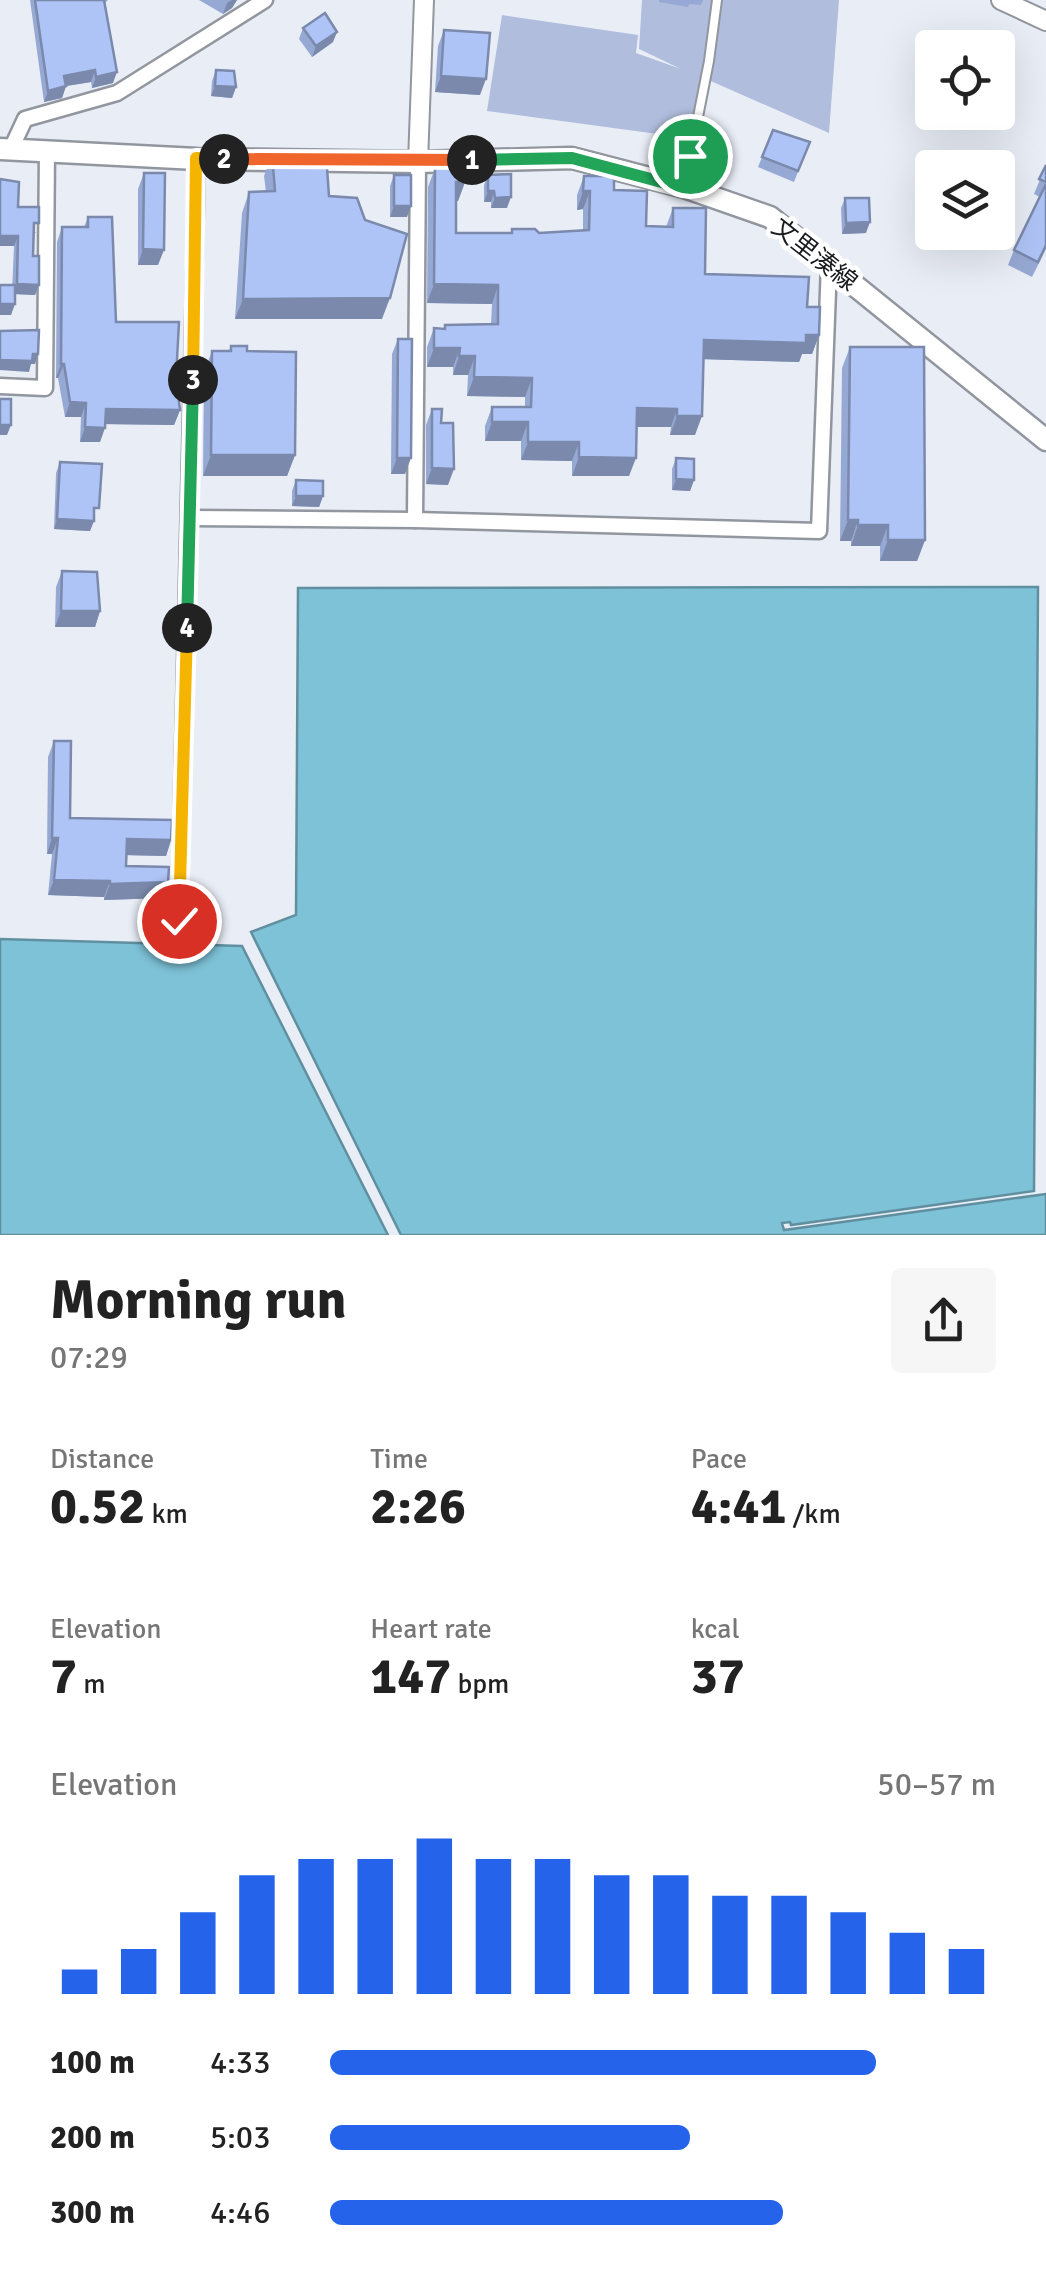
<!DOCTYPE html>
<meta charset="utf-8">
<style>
body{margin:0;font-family:Signika,"Noto Sans JP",sans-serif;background:#f6f6f6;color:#222;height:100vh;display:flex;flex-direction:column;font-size:38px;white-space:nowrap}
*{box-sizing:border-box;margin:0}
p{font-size:32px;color:#767676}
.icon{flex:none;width:55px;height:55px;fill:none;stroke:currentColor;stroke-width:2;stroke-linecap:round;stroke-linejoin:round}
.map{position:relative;height:1235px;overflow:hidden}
.panel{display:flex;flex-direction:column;background:#fff;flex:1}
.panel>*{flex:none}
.fabs{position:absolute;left:915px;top:30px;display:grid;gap:20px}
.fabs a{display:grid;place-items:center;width:100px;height:100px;border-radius:10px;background:#fff;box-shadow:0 10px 40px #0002;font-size:50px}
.pin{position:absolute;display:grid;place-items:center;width:85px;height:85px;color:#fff;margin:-42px;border:5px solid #fff;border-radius:50%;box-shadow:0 2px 10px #0007}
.km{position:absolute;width:50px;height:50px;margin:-25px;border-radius:50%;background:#222;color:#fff;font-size:28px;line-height:50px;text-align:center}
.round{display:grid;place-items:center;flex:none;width:105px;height:105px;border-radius:10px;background:#f6f6f6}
.headline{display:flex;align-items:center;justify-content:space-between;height:170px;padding:0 50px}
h1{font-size:55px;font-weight:700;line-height:75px}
.stats{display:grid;grid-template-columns:repeat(3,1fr);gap:15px;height:170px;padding:10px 50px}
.stats div{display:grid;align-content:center}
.stats b{font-size:50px;font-weight:700}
.stats small{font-size:28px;font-weight:400}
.stats p{font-size:28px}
.chart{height:280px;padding:20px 50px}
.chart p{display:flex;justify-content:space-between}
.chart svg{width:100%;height:180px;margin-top:10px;stroke:#2563eb;stroke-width:6}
ul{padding:0 50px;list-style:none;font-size:32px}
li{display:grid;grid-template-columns:160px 120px 1fr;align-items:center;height:75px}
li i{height:25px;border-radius:12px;background:#2563eb}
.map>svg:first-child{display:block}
.green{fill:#b0bddc}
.water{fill:#7ec2d8;stroke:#6090a0;stroke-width:2.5}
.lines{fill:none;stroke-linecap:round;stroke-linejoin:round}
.service-casing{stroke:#92969e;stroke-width:12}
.minor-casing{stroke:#92969e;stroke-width:19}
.tertiary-casing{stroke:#92969e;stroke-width:22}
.secondary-casing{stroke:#92969e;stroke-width:25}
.service{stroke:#fff;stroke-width:8}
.minor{stroke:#fff;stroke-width:14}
.tertiary{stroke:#fff;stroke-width:18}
.secondary{stroke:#fff;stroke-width:20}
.wall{fill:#96a9d4}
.shaded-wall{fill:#7a89ac}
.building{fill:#afc4f6;stroke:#7a89ac;stroke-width:2.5}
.split-1-casing{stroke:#fff;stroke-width:20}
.split-2-casing{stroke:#fff;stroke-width:20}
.split-3-casing{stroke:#fff;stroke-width:20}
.split-4-casing{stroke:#fff;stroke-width:20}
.split-5-casing{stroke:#fff;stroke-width:20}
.split-1{stroke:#22a559;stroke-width:12}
.split-2{stroke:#f0652b;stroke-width:12}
.split-3{stroke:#f5b400;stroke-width:12}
.split-4{stroke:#22a559;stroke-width:12}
.split-5{stroke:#f5b400;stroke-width:12}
.labels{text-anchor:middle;stroke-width:9;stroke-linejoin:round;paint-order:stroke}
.street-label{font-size:25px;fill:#191a1d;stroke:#fff}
</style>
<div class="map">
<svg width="1046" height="1235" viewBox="0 0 1046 1235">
<rect width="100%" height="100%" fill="#e9edf6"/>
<path class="green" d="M 642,0 L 839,0 L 829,133 L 704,78 L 687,138 L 487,111 L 502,15 L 638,35 L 636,53 L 681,69 L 639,49 Z"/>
<g class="water">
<path d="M 1038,587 L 1034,1191 L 791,1225 L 790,1222 L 782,1223 L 784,1230 L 1046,1194 L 1046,1235 L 401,1235 L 251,932 L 296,915 L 298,588 Z"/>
<path d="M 0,939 L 242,946 L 388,1235 L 0,1235 Z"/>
</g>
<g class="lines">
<defs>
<path id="service" d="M 685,183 L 709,61 L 717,0"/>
<g id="minor">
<path d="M 11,149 L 25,119 L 117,93 L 265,0"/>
<path d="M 0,386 L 45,388 L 47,149"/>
<path d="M 190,518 L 415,520 L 819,531 L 829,264"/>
<path d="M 415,520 L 418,162"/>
<path d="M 179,921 L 197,159"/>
</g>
<g id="tertiary">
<path d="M 1001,0 L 1046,21"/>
<path d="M 418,162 L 424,0"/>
</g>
<path id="secondary" d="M 0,149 L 197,159 L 418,162 L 572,158 L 684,187 L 770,217 L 1046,440"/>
</defs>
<use href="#service" class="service-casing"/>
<use href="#minor" class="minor-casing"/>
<use href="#tertiary" class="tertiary-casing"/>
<use href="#secondary" class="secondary-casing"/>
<use href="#service" class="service"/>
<use href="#minor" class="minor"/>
<use href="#tertiary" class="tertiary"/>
<use href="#secondary" class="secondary"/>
</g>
<g class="wall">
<path d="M 30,0 L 108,0 L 105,3 L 113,83 L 92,88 L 91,82 L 66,86 L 62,98 L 44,102 Z"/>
<path d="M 199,0 L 237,0 L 232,8 L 223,14 Z"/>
<path d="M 659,0 L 703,0 L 701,5 L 689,4 L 688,7 L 659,2 Z"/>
<path d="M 303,28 L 333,42 L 312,57 L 299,39 Z"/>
<path d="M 444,30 L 480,95 L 435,92 L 438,46 Z"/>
<path d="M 216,70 L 236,87 L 232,98 L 211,96 L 212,81 Z"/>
<path d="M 773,130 L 810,142 L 794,182 L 758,167 Z"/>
<path d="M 272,155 L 382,319 L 235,319 L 242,213 L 249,192 L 266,192 L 264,176 Z"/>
<path d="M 1046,165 L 1046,249 L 1032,277 L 1008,265 L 1014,250 L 1040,197 L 1034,194 Z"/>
<path d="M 435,168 L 465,182 L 458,201 L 456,201 L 456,233 L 511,233 L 512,229 L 539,233 L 583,230 L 583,209 L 577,210 L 577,195 L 584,176 L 614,190 L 646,226 L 666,227 L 673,208 L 705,274 L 807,307 L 819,335 L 812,354 L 802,354 L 799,362 L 704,359 L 695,435 L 670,435 L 671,427 L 637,427 L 629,476 L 572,476 L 572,461 L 521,460 L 521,441 L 485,441 L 485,426 L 492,407 L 525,407 L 525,397 L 467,396 L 468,375 L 453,375 L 453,367 L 427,367 L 427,347 L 434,328 L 444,329 L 445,325 L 491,324 L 492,304 L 427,303 L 428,187 Z"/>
<path d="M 144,173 L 158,265 L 138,265 L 138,189 Z"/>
<path d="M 394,175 L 407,217 L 390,217 L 390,186 Z"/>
<path d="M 488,175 L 507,208 L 491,208 L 491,202 L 484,202 L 484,185 Z"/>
<path d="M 845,198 L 866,233 L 842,234 L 841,208 Z"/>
<path d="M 18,207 L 36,233 L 33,233 L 33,256 L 39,285 L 35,295 L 15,294 L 11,315 L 14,246 Z"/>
<path d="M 88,217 L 116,322 L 176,379 L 180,410 L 174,425 L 105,424 L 100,442 L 80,442 L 81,417 L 65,417 L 58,378 L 56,378 L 57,242 L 62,227 L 84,227 Z"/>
<path d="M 398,339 L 405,474 L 391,474 L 392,354 Z"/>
<path d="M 231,346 L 247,351 L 295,455 L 287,476 L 203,476 L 204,372 L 212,351 L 229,351 Z"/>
<path d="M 850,347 L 925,540 L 917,561 L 880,561 L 880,546 L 851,546 L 851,541 L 840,541 L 842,368 Z"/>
<path d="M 432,409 L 441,423 L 448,485 L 426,484 L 426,425 Z"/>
<path d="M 676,458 L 694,480 L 690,491 L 672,490 L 672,469 Z"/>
<path d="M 60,462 L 95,519 L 94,519 L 90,531 L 54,529 L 56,473 Z"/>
<path d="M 296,480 L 323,496 L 319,507 L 292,506 L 292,491 Z"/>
<path d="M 62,571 L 100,611 L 95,627 L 55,627 L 56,587 Z"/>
<path d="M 54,741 L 70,818 L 171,840 L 166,856 L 127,855 L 126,866 L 168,882 L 163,898 L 104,900 L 104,897 L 48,895 L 52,854 L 47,854 L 48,757 Z"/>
</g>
<g class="shaded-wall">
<path d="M 232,0 L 237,0 L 232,8 L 223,14 L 227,3 Z"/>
<path d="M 337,32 L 333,42 L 312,57 L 316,46 Z"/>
<path d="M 95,70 L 91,82 L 60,87 L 64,76 Z"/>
<path d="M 117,72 L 113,83 L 92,88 L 96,77 Z"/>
<path d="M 441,76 L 486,79 L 480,95 L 435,92 Z"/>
<path d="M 66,86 L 62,98 L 44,102 L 48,91 Z"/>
<path d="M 215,86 L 236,87 L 232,98 L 211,96 Z"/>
<path d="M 456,182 L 465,182 L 458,201 L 449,201 Z"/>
<path d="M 488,191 L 494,191 L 491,202 L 484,202 Z"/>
<path d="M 583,191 L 590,191 L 583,209 L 577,210 Z"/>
<path d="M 511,197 L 507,208 L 491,208 L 495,198 Z"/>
<path d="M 394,206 L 411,206 L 407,217 L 390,217 Z"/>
<path d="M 870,222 L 866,233 L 842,234 L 846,223 Z"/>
<path d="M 0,236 L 18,236 L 14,246 L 0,246 Z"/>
<path d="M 143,249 L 164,250 L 158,265 L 138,265 Z"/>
<path d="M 17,284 L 39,285 L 35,295 L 13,294 Z"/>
<path d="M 434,284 L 498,285 L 492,304 L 427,303 Z"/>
<path d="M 390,298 L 382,319 L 235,319 L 243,299 Z"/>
<path d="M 0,304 L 15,304 L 11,315 L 0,315 Z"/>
<path d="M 806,335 L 819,335 L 812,354 L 802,354 L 799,362 L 697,359 L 704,340 Z"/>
<path d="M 434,348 L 460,348 L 453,367 L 427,367 Z"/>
<path d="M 33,354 L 38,354 L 35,364 L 31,364 L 29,372 L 0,370 L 0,360 Z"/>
<path d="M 459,356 L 475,356 L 468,375 L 453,375 Z"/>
<path d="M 61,364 L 64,364 L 58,378 L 56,378 Z"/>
<path d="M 474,377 L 532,378 L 525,397 L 467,396 Z"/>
<path d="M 70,402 L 86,403 L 81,417 L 65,417 Z"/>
<path d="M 637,408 L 677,409 L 671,427 L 630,427 Z"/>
<path d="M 106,409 L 180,410 L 174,425 L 100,424 Z"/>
<path d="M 677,416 L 702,416 L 695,435 L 670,435 Z"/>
<path d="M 492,422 L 528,422 L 521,441 L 485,441 Z"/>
<path d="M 0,425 L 11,425 L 7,435 L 0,435 Z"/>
<path d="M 85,427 L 105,428 L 100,442 L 80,442 Z"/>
<path d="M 528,442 L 579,442 L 572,461 L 521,460 Z"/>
<path d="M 211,455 L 295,455 L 287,476 L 203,476 Z"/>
<path d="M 579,457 L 636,458 L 629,476 L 572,476 Z"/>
<path d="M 397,458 L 411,458 L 405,474 L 391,474 Z"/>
<path d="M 432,468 L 454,469 L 448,485 L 426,484 Z"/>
<path d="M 676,479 L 694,480 L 690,491 L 672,490 Z"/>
<path d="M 296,496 L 323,496 L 319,507 L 292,506 Z"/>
<path d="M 57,519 L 94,521 L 90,531 L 54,529 Z"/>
<path d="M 848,520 L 858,520 L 851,541 L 840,541 Z"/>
<path d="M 858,525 L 888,525 L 880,546 L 851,546 Z"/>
<path d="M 888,540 L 925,540 L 917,561 L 880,561 Z"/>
<path d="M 61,611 L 100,611 L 95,627 L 55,627 Z"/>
<path d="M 52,838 L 58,838 L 52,854 L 47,854 Z"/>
<path d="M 127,839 L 171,840 L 166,856 L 121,855 Z"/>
<path d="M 54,880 L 110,881 L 104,897 L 48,895 Z"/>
<path d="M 168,882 L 163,898 L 104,900 L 110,884 Z"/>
</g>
<g class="building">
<path d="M 35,0 L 104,0 L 117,72 L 96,77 L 95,70 L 64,76 L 66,86 L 48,91 Z"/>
<path d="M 325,13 L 337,32 L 316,46 L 303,28 Z"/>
<path d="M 444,30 L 490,33 L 486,79 L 441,76 Z"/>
<path d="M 216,70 L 234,71 L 236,87 L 215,86 Z"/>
<path d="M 773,130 L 810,142 L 798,171 L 762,157 Z"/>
<path d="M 326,154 L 329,196 L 357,198 L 365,220 L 407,234 L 390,298 L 243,299 L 249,192 L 275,191 L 272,155 Z"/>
<path d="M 1046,165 L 1046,182 L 1039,179 Z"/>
<path d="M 435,168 L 465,168 L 465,182 L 456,182 L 456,233 L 512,233 L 512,229 L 535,229 L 539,233 L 589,230 L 590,191 L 583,191 L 584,176 L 614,176 L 614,190 L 647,191 L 646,226 L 673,227 L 673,208 L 706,208 L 705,274 L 809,277 L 807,307 L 820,307 L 819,335 L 806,335 L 806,343 L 704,340 L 702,416 L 677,416 L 677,409 L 637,408 L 636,458 L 579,457 L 579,442 L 528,442 L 528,422 L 492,422 L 492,407 L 531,407 L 532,378 L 474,377 L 475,356 L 459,356 L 460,348 L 434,348 L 434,328 L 445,329 L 445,325 L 498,324 L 498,285 L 434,284 Z"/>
<path d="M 144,173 L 165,173 L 164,250 L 143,249 Z"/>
<path d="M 511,174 L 511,197 L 495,198 L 494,191 L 488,191 L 488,175 Z"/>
<rect x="394" y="175" width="17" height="31"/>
<path d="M 0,179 L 19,182 L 18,207 L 39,207 L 39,223 L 34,223 L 33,256 L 39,256 L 39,285 L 17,284 L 18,236 L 0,236 Z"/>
<path d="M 1046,184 L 1046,245 L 1038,262 L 1014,250 Z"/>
<path d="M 845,198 L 869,198 L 870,222 L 846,223 Z"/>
<path d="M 88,217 L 112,217 L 116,322 L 179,322 L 176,379 L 180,410 L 106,409 L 105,428 L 85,427 L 86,403 L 70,402 L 64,364 L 61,364 L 62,227 L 88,227 Z"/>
<rect x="0" y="285" width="15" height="19"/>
<path d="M 39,330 L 38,354 L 33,354 L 32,361 L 0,360 L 0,331 Z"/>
<path d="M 398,339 L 412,339 L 411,458 L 397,458 Z"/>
<path d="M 231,346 L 247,346 L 247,351 L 296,352 L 295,455 L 211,455 L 212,351 L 231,351 Z"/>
<path d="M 850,347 L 924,347 L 925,540 L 888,540 L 888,525 L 858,525 L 858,520 L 848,520 Z"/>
<rect x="0" y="399" width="11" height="26"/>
<path d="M 432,409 L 442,409 L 441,423 L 453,423 L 454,469 L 432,468 Z"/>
<path d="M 676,458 L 694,459 L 694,480 L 676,479 Z"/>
<path d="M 60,462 L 102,464 L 99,508 L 94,508 L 94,521 L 57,519 Z"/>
<path d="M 296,480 L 323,481 L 323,496 L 296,496 Z"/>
<path d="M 62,571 L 97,572 L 100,611 L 61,611 Z"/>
<path d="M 54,741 L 71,741 L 70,818 L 172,820 L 171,840 L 127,839 L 126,866 L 169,867 L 168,882 L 110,884 L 110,881 L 54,880 L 58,838 L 52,838 Z"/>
</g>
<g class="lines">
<defs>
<path id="split-1" d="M 472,160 L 572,158 L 684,188 L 690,156"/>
<path id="split-2" d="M 224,159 L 472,160"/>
<path id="split-3" d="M 193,380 L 196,158 L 224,159"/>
<path id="split-4" d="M 187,628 L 193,380"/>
<path id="split-5" d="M 179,921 L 187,628"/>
</defs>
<use href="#split-1" class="split-1-casing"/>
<use href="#split-2" class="split-2-casing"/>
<use href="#split-3" class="split-3-casing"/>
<use href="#split-4" class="split-4-casing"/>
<use href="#split-5" class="split-5-casing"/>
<use href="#split-1" class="split-1"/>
<use href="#split-2" class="split-2"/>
<use href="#split-3" class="split-3"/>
<use href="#split-4" class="split-4"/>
<use href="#split-5" class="split-5"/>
</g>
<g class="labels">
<g class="street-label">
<text transform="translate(815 254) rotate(38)" y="9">文里湊線</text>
</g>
</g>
</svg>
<div class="fabs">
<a><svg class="icon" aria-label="locate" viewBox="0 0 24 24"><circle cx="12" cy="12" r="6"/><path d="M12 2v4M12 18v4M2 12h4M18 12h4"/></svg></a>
<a><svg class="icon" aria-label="layers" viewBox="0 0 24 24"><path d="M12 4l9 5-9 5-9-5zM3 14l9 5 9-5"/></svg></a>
</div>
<div class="pin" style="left:690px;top:156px;background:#1e9e55"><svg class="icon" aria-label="arrive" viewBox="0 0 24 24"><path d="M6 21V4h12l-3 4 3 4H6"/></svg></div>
<div class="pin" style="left:179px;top:921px;background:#d93025"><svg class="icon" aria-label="check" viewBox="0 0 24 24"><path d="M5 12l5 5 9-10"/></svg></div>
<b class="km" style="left:472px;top:160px">1</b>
<b class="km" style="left:224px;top:159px">2</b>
<b class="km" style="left:193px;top:380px">3</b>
<b class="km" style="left:187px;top:628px">4</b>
</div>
<section class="panel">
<div class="headline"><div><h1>Morning run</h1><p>07:29</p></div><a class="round"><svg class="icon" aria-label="share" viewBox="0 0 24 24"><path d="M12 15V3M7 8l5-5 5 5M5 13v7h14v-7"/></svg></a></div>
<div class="stats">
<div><p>Distance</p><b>0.52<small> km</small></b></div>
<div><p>Time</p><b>2:26</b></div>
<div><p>Pace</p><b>4:41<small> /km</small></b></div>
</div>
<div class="stats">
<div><p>Elevation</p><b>7<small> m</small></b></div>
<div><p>Heart rate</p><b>147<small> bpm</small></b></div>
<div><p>kcal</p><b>37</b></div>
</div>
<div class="chart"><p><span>Elevation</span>50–57 m</p>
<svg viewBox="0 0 160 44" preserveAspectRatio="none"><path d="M5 44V38M15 44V33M25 44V24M35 44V15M45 44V11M55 44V11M65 44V6M75 44V11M85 44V11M95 44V15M105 44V15M115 44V20M125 44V20M135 44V24M145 44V29M155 44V33"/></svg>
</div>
<ul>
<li><b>100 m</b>4:33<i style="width:82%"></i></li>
<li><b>200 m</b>5:03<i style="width:54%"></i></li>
<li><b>300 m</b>4:46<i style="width:68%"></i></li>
</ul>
</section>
